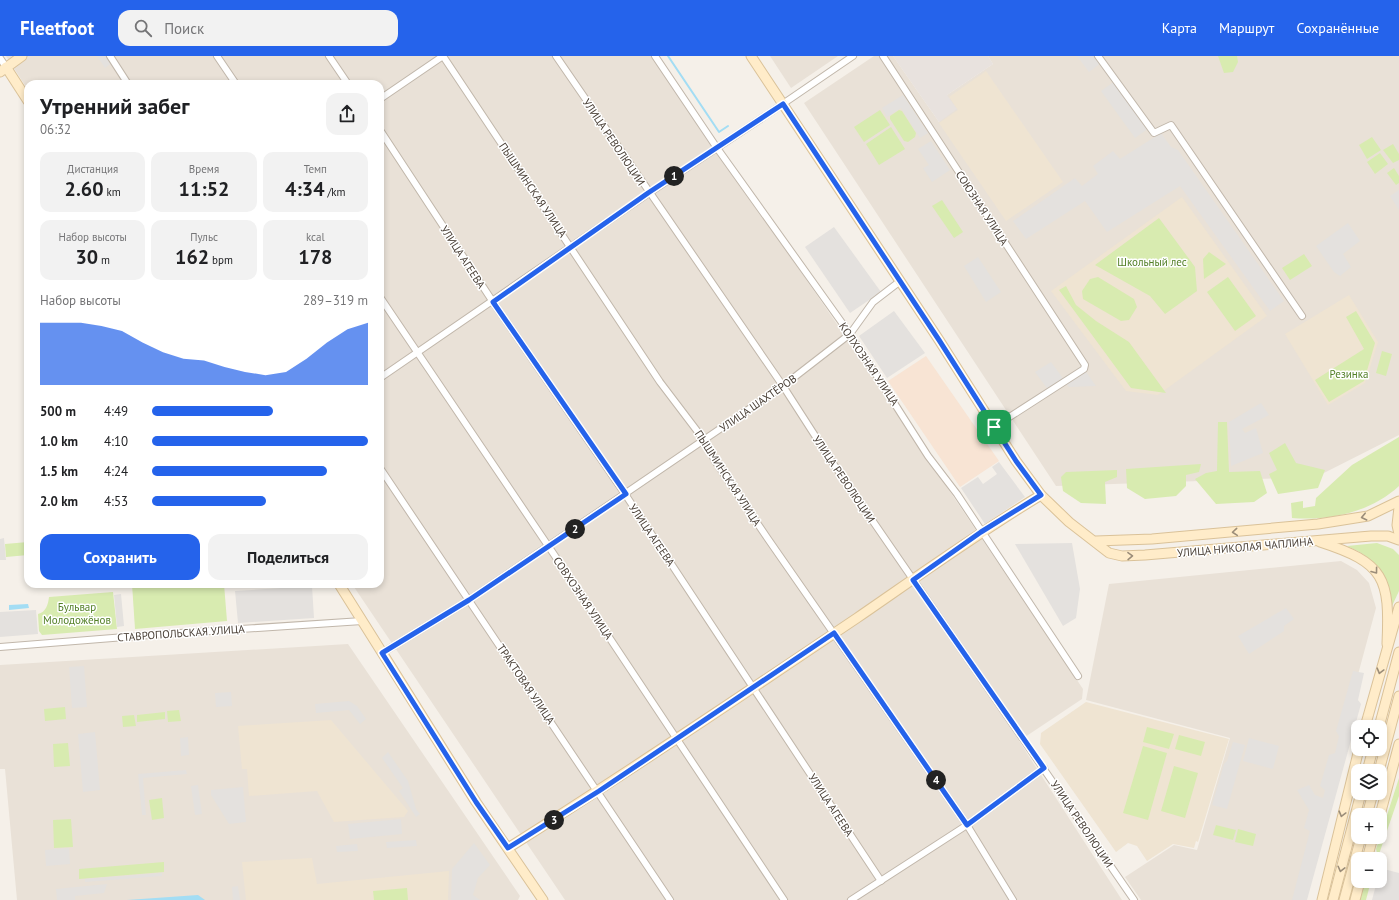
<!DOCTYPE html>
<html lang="ru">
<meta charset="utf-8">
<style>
body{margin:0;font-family:"PT Sans",sans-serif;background:#f2f2f2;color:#202124;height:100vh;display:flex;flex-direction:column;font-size:15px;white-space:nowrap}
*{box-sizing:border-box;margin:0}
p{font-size:13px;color:#757577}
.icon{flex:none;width:22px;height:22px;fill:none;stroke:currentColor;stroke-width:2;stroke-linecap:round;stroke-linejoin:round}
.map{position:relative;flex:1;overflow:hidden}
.sheet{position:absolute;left:24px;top:24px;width:360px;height:508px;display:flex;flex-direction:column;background:#fff;border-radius:12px;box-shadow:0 2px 6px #0003}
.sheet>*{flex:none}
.controls{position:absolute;left:1351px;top:664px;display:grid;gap:8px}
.controls a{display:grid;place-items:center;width:36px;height:36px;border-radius:8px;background:#fff;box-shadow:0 2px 6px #0003;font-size:20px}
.pin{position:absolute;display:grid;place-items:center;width:34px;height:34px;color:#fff;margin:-17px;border-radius:8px;box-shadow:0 2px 6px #0006}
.km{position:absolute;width:20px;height:20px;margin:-10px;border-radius:50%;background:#222;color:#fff;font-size:11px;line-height:20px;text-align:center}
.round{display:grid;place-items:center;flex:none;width:42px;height:42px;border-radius:12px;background:#f2f2f2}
.headline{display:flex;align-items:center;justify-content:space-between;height:68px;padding:0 16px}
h1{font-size:22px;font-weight:700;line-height:30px}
.figures{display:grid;grid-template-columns:repeat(3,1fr);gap:6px;height:68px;padding:4px 16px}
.figures div{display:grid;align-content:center;border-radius:10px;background:#f2f2f2;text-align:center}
.figures b{font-size:20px;font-weight:700}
.figures small{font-size:11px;font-weight:400}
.figures p{font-size:11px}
.chart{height:112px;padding:8px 16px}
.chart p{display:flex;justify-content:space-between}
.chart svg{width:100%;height:72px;margin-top:4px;fill:#2563eb;opacity:.7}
.cta{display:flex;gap:8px;margin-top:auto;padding:8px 16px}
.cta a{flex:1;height:46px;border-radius:12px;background:#2563eb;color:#fff;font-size:16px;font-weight:700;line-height:46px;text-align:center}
.cta a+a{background:#f2f2f2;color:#202124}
ul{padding:0 16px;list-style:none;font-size:13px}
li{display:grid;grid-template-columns:64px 48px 1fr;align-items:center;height:30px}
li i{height:10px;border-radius:5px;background:#2563eb}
header{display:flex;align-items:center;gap:24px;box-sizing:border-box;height:56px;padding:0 20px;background:#2563eb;color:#fff}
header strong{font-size:19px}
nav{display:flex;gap:22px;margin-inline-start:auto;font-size:14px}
.search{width:280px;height:36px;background:#f2f2f2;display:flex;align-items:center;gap:10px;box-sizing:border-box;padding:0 14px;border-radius:12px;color:#757577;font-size:15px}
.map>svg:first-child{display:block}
.residential{fill:#e9e1d7}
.commercial{fill:#f8e4d4}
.industrial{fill:#e8e2de}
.education{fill:#efe4d2}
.green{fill:#d8ebb0}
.parking{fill:#e4e1de}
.water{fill:#a3ddf4}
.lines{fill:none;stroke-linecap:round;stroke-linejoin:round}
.stream{stroke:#a3ddf4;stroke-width:2}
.street-casing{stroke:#c1b7ab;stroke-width:8}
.secondary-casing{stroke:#dac299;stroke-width:11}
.street{stroke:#fff;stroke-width:6}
.secondary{stroke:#ffecc9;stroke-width:9}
.oneway{stroke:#9b8d79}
.route-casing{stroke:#fff;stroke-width:8}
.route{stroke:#2563eb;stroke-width:5}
.labels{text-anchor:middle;stroke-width:3;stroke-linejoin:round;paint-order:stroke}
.street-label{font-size:11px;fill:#4a4037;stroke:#fff}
.park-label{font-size:11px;fill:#527f26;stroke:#fff}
</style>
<header>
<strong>Fleetfoot</strong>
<div class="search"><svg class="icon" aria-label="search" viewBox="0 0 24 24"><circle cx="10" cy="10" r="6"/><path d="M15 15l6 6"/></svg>Поиск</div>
<nav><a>Карта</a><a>Маршрут</a><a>Сохранённые</a></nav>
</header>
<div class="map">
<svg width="1399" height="844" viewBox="0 0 1399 844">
<rect width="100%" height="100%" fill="#f5f0e9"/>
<g class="residential">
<path d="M 6,0 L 652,0 L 841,274 L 1083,633 L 1082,643 L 1019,685 L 1122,844 L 565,844 L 352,528 L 380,528 L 380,28 L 28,28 L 28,34 Z"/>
<path d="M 770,0 L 838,0 L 791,32 Z"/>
<path d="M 874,0 L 893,0 L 939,66 L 947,39 L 993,8 L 988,0 L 1399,0 L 1399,379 L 1316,421 L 1056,430 L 804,47 Z"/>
<path d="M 1341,505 L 1357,514 L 1369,527 L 1376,552 L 1297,844 L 1141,844 L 1125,821 L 1174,789 L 1197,794 L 1230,682 L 1086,644 L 1109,528 Z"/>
<path d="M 348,588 L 520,840 L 518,844 L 17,844 L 5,713 L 0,713 L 0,609 Z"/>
</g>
<path class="commercial" d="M 926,300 L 999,405 L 960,431 L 888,325 Z"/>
<path class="industrial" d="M 893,0 L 988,0 L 993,8 L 947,39 L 957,53 L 939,66 Z"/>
<g class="education">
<path d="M 986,15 L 1063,126 L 1006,165 L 939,67 L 958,54 L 949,41 Z"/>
<path d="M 1182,141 L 1267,260 L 1158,339 L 1126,335 L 1051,235 Z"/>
<path d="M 1349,239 L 1378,286 L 1365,327 L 1328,349 L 1285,278 Z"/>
<path d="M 1086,646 L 1229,683 L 1198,786 L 1196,785 L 1194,792 L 1173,788 L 1147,805 L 1137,790 L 1128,787 L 1116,796 L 1040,688 L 1041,677 Z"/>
<path d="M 331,664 L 408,755 L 404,761 L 334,766 L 317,735 L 249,740 L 247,713 L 242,713 L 238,670 Z"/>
<path d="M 312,802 L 317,828 L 449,815 L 448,844 L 246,844 L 242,806 Z"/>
</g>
<g class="green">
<path d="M 1218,0 L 1237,0 L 1238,6 L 1233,16 L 1224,17 Z"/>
<path d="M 880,54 L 890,69 L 864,86 L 854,71 Z"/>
<path d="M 899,54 L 902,55 L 916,77 L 915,81 L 908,86 L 904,85 L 890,63 L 890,60 Z"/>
<path d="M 891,71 L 905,93 L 879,109 L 866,88 Z"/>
<path d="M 1372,81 L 1381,94 L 1367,103 L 1359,89 Z"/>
<path d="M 1393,88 L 1399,98 L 1399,104 L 1393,107 L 1383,94 Z"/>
<path d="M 1380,97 L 1388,108 L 1375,118 L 1367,106 Z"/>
<path d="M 1394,112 L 1399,120 L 1399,127 L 1396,129 L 1387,117 Z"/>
<path d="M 942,144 L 963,176 L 954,182 L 932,150 Z"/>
<path d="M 1159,162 L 1195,211 L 1197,235 L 1165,258 L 1150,240 L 1095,209 Z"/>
<path d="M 1209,196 L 1226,208 L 1204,223 L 1203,203 Z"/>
<path d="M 1304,198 L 1312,210 L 1290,224 L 1282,212 Z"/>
<path d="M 1098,221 L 1134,243 L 1137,251 L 1129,264 L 1121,265 L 1083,243 L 1082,235 L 1090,223 Z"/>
<path d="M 1228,221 L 1256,260 L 1235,275 L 1207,236 Z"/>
<path d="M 1066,230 L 1076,249 L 1096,265 L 1129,286 L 1166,337 L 1131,332 L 1059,234 Z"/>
<path d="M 1356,255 L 1375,287 L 1364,325 L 1329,346 L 1315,324 L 1364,293 L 1346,261 Z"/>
<path d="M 1382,295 L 1392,298 L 1386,320 L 1376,317 Z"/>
<path d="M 1218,366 L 1227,366 L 1229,416 L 1260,415 L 1267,437 L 1254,446 L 1216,448 L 1195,423 L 1206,417 L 1217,415 Z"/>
<path d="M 1399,381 L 1399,430 C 1371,456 1330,465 1292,462 L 1291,447 L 1303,445 L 1303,452 L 1315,450 L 1316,442 L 1352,409 Z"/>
<path d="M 1285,387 L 1296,407 L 1325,414 L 1318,432 L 1278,438 L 1269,418 L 1277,414 L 1269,397 Z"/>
<path d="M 1201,408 L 1199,416 L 1186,419 L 1186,430 L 1176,440 L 1145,443 L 1127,432 L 1126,413 Z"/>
<path d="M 1117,414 L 1117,421 L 1105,426 L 1106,448 L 1081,447 L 1063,435 L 1061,421 L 1066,416 Z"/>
<path d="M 28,486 L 28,499 L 6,501 L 5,488 Z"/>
<path d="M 1377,487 L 1393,493 L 1399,499 L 1399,535 L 1392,550 C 1388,541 1387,530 1383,520 C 1377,505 1361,496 1347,490 Z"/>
<path d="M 132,528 L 224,528 L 227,565 L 135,573 Z"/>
<path d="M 113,536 L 117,573 L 42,579 L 39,575 L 38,558 C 46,556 48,549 49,541 Z"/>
<path d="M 65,651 L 66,663 L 45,665 L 44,653 Z"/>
<path d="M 179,654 L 181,665 L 168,666 L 167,655 Z"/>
<path d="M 165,656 L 165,663 L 137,666 L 137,659 Z"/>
<path d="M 134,659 L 136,670 L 123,671 L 122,660 Z"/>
<path d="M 1147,671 L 1174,678 L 1169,693 L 1143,686 Z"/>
<path d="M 1179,679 L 1205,686 L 1201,700 L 1175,693 Z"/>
<path d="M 68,687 L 70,710 L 54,711 L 53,688 Z"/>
<path d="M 1143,690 L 1167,697 L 1148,764 L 1123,757 Z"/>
<path d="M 1174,710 L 1198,717 L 1185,762 L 1161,755 Z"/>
<path d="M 1399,722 L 1399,740 L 1378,801 L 1376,793 Z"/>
<path d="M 162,742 L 164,762 L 152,764 L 149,744 Z"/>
<path d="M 71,763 L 73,791 L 54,792 L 53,764 Z"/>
<path d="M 1216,769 L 1236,774 L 1233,784 L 1213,779 Z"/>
<path d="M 1238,773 L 1256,778 L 1253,790 L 1235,786 Z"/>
<path d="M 164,806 L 164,816 L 79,823 L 79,813 Z"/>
<path d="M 1365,825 L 1371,825 L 1366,844 L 1358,844 Z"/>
<path d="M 407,832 L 408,844 L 374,844 L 373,835 Z"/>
</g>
<g class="parking">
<path d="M 97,0 L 110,0 L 113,6 L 105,12 Z"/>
<path d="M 1077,0 L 1096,0 L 1101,7 L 1089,16 Z"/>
<path d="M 1115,25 L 1149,72 L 1135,82 L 1101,35 Z"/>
<path d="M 903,39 L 928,77 L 920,82 L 901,52 L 887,61 L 882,52 Z"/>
<path d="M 1161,77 L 1171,91 L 1178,94 L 1284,245 L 1270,255 L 1180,130 L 1107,176 L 1085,145 L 1026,183 L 1013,165 L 1075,122 L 1082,130 L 1098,118 L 1093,110 L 1113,95 L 1120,103 Z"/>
<path d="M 931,85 L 950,114 L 932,126 L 923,112 L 929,109 L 918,93 Z"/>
<path d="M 1399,134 L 1399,154 L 1390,140 Z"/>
<path d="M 1348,167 L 1360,185 L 1343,198 L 1351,211 L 1340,220 L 1334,216 L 1316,190 Z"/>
<path d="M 834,171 L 881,236 L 850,257 L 805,191 Z"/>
<path d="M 978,201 L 1001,236 L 986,246 L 964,210 Z"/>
<path d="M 894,255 L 925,297 L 887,322 L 859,280 Z"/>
<path d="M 1051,306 L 1065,325 L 1084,313 L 1096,330 L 1069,331 L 1064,326 L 1049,335 L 1035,316 Z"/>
<path d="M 1261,347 L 1269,359 L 1242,373 L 1245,377 L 1256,372 L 1263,397 L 1231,410 L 1229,366 Z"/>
<path d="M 999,406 L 1025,441 L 985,468 L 961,432 L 978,421 L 983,428 L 997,418 L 992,411 Z"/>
<path d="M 4,482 L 6,504 L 0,504 L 0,483 Z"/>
<path d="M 1072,487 L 1080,533 L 1076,562 L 1063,570 L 1015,488 Z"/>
<path d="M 312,530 L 314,562 L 238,567 L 235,535 Z"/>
<path d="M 121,538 L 124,570 L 117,571 L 114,539 Z"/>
<path d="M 1286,552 L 1294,563 L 1284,570 L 1284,575 L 1249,598 L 1238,580 Z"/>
<path d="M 36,554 L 38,578 L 0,581 L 0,556 Z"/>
<path d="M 84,610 L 87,651 L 72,652 L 69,611 Z"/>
<path d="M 1353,615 L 1364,617 L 1358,644 L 1361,648 L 1307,844 L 1292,844 L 1310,775 L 1304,772 L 1309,754 L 1297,734 L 1309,729 L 1315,739 L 1323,742 L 1325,734 L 1320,730 L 1329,699 L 1335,697 L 1339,680 L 1336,675 Z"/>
<path d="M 231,636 L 232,650 L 216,651 L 215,637 Z"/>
<path d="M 349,645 L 357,650 L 366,663 L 360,668 L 349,654 L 316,657 L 315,648 Z"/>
<path d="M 95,676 L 100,734 L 83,736 L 78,678 Z"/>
<path d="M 188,681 L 189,699 L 181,700 L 180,682 Z"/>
<path d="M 1249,682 L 1279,690 L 1273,713 L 1243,705 Z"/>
<path d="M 1233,686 L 1245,689 L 1227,753 L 1212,749 L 1224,708 L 1227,705 Z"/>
<path d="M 388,696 L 408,725 L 416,753 L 420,758 L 416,761 L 399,735 L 403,732 L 382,702 Z"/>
<path d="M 186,714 L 187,718 L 143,722 L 146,759 L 142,759 L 138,718 Z"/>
<path d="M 198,729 L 202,758 L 195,759 L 191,730 Z"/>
<path d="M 243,731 L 246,766 L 229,768 L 211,739 L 211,734 Z"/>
<path d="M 401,763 L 402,778 L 350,783 L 348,768 Z"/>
<path d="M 416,784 L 417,790 L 387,792 L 386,786 Z"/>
<path d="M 474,787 L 490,809 L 478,822 L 473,839 L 480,844 L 451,844 L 452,813 Z"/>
<path d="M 357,788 L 358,795 L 337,796 L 336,790 Z"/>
<path d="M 69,792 L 70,808 L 46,810 L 45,794 Z"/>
<path d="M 1380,812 L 1399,817 L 1399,844 L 1372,844 L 1377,825 L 1380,825 Z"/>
<path d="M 162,817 L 162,820 L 85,826 L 85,823 Z"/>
<path d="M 107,828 L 104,837 L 75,840 L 75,844 L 57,844 L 56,833 Z"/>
<path d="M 238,830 L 240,844 L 233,844 L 232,831 Z"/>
</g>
<g class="water">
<path d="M 28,548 L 29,552 L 9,554 L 9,549 Z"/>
<path d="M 198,839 L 205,844 L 127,844 Z"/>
</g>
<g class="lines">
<path class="stream" d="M 668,0 L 719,76 L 728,70"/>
<defs>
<g id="street">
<path d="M 110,0 L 128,28"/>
<path d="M 217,0 L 236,28"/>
<path d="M 329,0 L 348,28"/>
<path d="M 443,0 L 660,326 L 704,384 L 715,405 L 768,483 L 967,769 L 1013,844"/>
<path d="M 556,0 L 783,330 L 830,403 L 1134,844"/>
<path d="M 655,0 L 717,92 L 850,278 L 928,400 L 957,438 L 1078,620"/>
<path d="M 883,0 L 1085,309 L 1084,313 L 994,371"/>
<path d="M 1098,0 L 1154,77 L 1171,69 L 1302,260"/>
<path d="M 0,2 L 6,11"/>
<path d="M 380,43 L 443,0"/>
<path d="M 380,74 L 493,246 L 625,438 L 881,825"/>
<path d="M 380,241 L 553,497 L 784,844"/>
<path d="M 380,322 L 649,137 L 771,56 L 853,0"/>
<path d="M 380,412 L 670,844"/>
<path d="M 0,591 L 150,579 L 362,565"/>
<path d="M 382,597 L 469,544 L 783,330 L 850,278 L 873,246 L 899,226"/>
<path d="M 851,844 L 967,769 L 1044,712"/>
</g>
<g id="secondary">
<path d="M 751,0 L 939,284 L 1016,405 L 1041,439 L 1069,466 L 1109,497 L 1122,500 L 1145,499 L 1371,480 L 1388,480 L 1399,484"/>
<path d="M 6,11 L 28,45"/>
<path d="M 0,16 L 22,0"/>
<path d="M 1399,451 L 1397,469 L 1399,478"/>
<path d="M 1096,485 L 1152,483 L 1318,468 L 1368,460 L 1399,445"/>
<path d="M 1320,486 C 1385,507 1390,522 1387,588"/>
<path d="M 339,528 L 476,746 L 543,844"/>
<path d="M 1365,671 L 1399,551"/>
<path d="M 1379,671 L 1399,596"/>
<path d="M 1367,715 L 1373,693"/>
<path d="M 1379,715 L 1399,640"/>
<path d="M 1367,759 L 1373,737"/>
<path d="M 1380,759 L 1399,688"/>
<path d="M 508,792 C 626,718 741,640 857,562 C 918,520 978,477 1041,439"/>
<path d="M 1367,803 L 1373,781"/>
<path d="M 1322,844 L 1359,693"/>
<path d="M 1333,844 L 1361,737"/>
<path d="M 1344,844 L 1361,781"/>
<path d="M 1355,844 L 1360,825"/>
</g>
</defs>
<use href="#street" class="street-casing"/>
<use href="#secondary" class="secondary-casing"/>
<use href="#street" class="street"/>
<use href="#secondary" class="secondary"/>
</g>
<defs><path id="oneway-chevron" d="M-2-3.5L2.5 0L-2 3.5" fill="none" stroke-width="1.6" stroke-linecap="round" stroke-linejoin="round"/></defs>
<g class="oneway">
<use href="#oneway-chevron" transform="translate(1364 461) rotate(167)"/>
<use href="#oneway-chevron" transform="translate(1235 476) rotate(175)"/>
<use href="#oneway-chevron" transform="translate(1130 500) rotate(-1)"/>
<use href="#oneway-chevron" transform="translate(1375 515) rotate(53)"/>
<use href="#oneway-chevron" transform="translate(1380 615) rotate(105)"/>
<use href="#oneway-chevron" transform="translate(1342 758) rotate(105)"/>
<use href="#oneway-chevron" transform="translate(1341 813) rotate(104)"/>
</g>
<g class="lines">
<defs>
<path id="route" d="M 783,48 L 939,284 L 1016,405 L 1041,439 L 981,476 L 913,524 L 1044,712 L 967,769 L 834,577 L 599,735 L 508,792 L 476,746 L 382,597 L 469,544 L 626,438 L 493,246 L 648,137 Z"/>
</defs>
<use href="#route" class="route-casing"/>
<use href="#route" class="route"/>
</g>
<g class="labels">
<g class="street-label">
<text transform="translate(614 86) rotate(56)" y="4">УЛИЦА РЕВОЛЮЦИИ</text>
<text transform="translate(533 134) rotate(56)" y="4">ПЫШМИНСКАЯ УЛИЦА</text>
<text transform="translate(982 152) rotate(57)" y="4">СОЮЗНАЯ УЛИЦА</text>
<text transform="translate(463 201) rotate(57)" y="4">УЛИЦА АГЕЕВА</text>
<text transform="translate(869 308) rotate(56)" y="4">КОЛХОЗНАЯ УЛИЦА</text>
<text transform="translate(758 347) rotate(-35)" y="4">УЛИЦА ШАХТЁРОВ</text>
<text transform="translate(728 422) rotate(57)" y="4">ПЫШМИНСКАЯ УЛИЦА</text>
<text transform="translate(844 423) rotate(56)" y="4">УЛИЦА РЕВОЛЮЦИИ</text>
<text transform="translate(652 479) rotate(56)" y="4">УЛИЦА АГЕЕВА</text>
<text transform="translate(1245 491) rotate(-5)" y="4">УЛИЦА НИКОЛАЯ ЧАПЛИНА</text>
<text transform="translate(583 542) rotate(56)" y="4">СОВХОЗНАЯ УЛИЦА</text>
<text transform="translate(181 577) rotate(-4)" y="4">СТАВРОПОЛЬСКАЯ УЛИЦА</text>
<text transform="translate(526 628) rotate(56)" y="4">ТРАКТОВАЯ УЛИЦА</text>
<text transform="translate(831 749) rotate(57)" y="4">УЛИЦА АГЕЕВА</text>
<text transform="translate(1082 768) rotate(56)" y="4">УЛИЦА РЕВОЛЮЦИИ</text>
</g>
<g class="park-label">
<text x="1152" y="210">Школьный лес</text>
<text x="1349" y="322">Резинка</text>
<text x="77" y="555">Бульвар<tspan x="77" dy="13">Молодожёнов</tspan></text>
</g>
</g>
</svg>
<div class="controls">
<a><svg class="icon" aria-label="locate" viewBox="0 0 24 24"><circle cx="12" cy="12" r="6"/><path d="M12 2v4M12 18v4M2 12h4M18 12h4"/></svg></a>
<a><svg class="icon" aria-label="layers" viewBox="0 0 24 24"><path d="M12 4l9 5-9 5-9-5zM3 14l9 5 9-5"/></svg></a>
<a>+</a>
<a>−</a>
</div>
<div class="pin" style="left:994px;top:371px;background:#1e9e55"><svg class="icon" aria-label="arrive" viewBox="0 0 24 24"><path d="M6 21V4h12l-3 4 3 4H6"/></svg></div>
<b class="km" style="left:674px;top:120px">1</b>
<b class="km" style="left:575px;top:473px">2</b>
<b class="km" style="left:554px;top:764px">3</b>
<b class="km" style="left:936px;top:724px">4</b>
<section class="sheet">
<div class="headline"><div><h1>Утренний забег</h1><p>06:32</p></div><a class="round"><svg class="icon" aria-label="share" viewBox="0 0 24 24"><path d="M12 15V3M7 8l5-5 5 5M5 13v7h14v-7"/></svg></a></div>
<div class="figures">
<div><p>Дистанция</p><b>2.60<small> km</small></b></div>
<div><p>Время</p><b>11:52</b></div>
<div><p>Темп</p><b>4:34<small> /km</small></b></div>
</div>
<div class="figures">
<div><p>Набор высоты</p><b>30<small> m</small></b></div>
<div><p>Пульс</p><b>162<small> bpm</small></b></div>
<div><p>kcal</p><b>178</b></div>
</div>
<div class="chart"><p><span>Набор высоты</span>289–319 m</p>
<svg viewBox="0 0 160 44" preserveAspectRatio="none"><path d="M0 44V6L10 6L20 6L30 8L40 11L50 18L60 24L70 28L80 29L90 33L100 36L110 38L120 36L130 28L140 18L150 10L160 6V44z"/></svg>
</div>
<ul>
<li><b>500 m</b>4:49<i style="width:56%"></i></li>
<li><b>1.0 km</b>4:10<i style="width:100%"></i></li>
<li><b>1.5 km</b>4:24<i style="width:81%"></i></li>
<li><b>2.0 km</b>4:53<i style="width:53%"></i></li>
</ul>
<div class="cta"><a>Сохранить</a><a>Поделиться</a></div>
</section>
</div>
